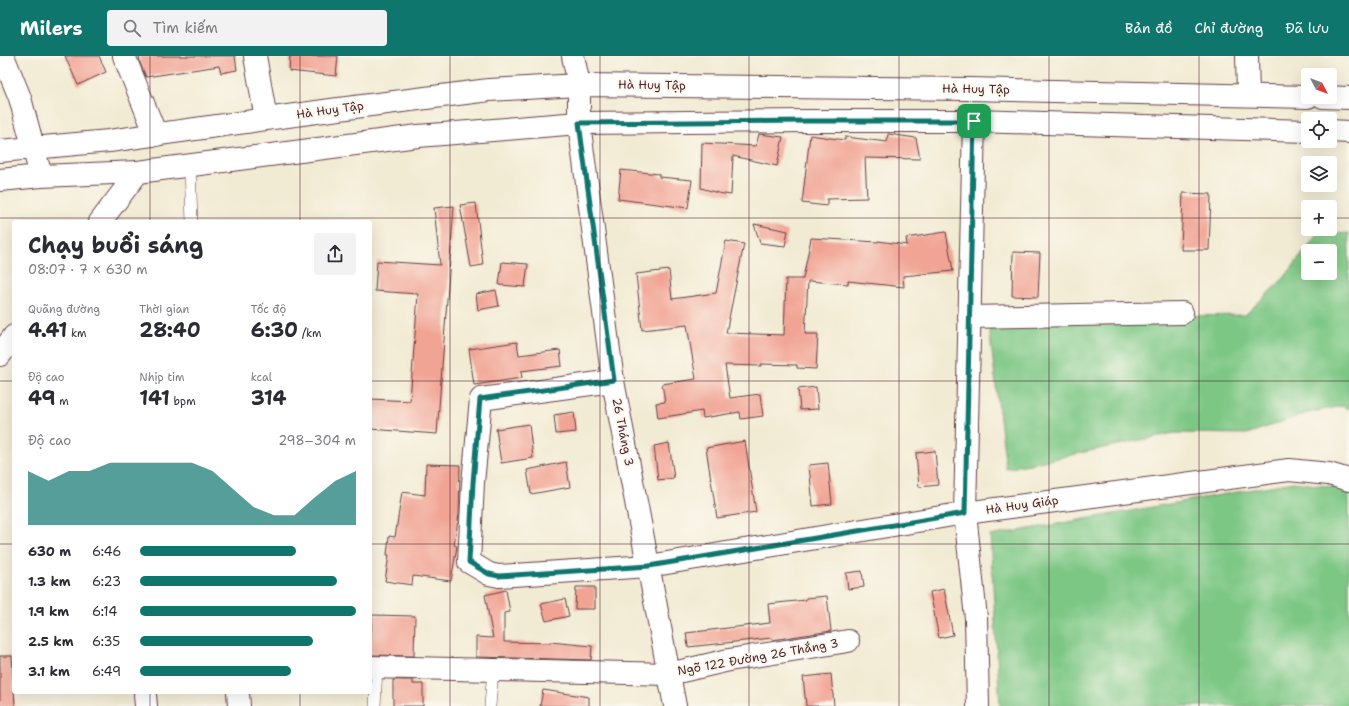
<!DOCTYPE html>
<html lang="vi">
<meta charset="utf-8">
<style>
body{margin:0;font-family:"Shantell Sans",sans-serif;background:#f2f2f3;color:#2b2b33;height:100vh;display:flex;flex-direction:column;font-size:15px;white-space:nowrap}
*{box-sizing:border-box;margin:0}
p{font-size:13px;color:#7c7c81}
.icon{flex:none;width:22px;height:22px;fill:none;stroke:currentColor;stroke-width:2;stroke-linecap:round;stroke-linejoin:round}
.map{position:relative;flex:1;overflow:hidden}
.side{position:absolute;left:12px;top:164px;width:360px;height:474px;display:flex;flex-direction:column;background:#fff;border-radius:4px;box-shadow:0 4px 16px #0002}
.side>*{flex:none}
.needle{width:26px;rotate:131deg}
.controls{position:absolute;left:1301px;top:12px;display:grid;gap:8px}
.controls a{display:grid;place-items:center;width:36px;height:36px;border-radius:4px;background:#fff;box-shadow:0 4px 16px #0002;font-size:20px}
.pin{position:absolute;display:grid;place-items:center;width:34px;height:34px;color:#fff;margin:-17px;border-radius:8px;box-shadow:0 2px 6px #0006}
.round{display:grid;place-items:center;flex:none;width:42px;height:42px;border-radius:4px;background:#f2f2f3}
.headline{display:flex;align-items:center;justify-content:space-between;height:68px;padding:0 16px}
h1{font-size:22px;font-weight:700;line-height:30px}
.figures{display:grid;grid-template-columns:repeat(3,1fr);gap:6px;height:68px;padding:4px 16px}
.figures div{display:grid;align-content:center}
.figures b{font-size:20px;font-weight:700}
.figures small{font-size:11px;font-weight:400}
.figures p{font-size:11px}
.chart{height:112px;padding:8px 16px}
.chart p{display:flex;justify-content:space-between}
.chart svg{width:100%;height:72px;margin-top:4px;fill:#0f766e;opacity:.7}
ul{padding:0 16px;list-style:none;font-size:13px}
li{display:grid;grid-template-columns:64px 48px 1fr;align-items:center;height:30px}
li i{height:10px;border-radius:5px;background:#0f766e}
header{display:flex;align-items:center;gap:24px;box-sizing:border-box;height:56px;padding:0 20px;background:#0f766e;color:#fff}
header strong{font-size:19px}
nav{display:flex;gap:22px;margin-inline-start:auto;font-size:14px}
.search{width:280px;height:36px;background:#f2f2f3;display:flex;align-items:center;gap:10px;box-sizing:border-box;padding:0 14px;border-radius:4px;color:#7c7c81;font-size:15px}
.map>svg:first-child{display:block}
.green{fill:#7cc784;stroke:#637358;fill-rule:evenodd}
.building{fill:#f1a494}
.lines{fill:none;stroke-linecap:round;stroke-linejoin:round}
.service-casing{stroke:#633e44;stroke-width:12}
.minor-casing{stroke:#633e44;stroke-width:24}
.tertiary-casing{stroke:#633e44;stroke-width:24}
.primary-casing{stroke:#633e44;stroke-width:24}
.service{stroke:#fff;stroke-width:11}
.minor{stroke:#fff;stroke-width:22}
.tertiary{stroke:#fff;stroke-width:22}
.primary{stroke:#fff;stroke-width:22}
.route-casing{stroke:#fff;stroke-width:8}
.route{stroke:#0f766e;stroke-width:5}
.grid{fill:none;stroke:#4a1f2b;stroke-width:1;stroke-opacity:0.55}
.labels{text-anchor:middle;stroke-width:4;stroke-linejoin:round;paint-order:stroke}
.street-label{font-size:12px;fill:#4a1f2b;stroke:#fbf7ec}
</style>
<header>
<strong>Milers</strong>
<div class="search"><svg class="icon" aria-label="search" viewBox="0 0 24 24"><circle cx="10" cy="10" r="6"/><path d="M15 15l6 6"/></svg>Tìm kiếm</div>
<nav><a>Bản đồ</a><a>Chỉ đường</a><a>Đã lưu</a></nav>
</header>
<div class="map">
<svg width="1349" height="650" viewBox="0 0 1349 650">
<rect width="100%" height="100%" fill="#fbf7ec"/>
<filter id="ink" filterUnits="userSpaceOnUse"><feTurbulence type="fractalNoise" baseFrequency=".025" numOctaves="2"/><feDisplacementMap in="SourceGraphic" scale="8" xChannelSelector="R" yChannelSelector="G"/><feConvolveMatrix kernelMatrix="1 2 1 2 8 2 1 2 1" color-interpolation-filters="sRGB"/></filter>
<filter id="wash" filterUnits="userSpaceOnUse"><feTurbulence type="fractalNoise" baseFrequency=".012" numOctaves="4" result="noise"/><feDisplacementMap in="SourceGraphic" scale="16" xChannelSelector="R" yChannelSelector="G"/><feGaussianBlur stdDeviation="0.9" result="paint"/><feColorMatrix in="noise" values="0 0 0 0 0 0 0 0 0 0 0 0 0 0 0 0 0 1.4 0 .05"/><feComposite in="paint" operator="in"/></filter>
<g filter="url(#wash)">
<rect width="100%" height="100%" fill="#f2ebd4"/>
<g class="green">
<path d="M 1349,177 L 1349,353 L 1342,350 L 1307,357 L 1247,378 L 1174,377 L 1006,413 L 988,263 L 1245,259 L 1284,222 L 1317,179 ZM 1308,195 L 1330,195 L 1330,217 L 1308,217 Z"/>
<path d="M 1293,426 L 1349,433 L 1349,650 L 1000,650 L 990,480 Z"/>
</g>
<g id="blocks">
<g class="building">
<path d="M 65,0 L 99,0 L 106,16 L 78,29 Z"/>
<path d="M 139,0 L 235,0 L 237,14 L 221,17 L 219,10 L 146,21 L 140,7 Z"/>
<path d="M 290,0 L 338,0 L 336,20 L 289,15 Z"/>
<path d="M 759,78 L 783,81 L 777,110 L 733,100 L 731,139 L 718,137 L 701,132 L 702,87 L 756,90 Z"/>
<path d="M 888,78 L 916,82 L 920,103 L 865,102 L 867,142 L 827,143 L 827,150 L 802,147 L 810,79 L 845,84 L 845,81 L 887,86 Z"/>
<path d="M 621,114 L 659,118 L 659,121 L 692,124 L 688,152 L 618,143 Z"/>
<path d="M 1183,137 L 1211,138 L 1209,194 L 1181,194 Z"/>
<path d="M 476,147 L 483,209 L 471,211 L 460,149 Z"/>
<path d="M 454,150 L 437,378 L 370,373 L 371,343 L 410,345 L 418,238 L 375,235 L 377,205 L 440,209 L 434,152 Z"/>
<path d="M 754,168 L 788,175 L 785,190 L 760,187 Z"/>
<path d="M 946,176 L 953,215 L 903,220 L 904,231 L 848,225 L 848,228 L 808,225 L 805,278 L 818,278 L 816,313 L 797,312 L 797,309 L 761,308 L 761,310 L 725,309 L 730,342 L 760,338 L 763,360 L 741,363 L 740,356 L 703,362 L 702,355 L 658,362 L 656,347 L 665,346 L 662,328 L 696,323 L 687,269 L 642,274 L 636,218 L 669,214 L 672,243 L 716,237 L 726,185 L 744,188 L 726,277 L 784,279 L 786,223 L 803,223 L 811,182 L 878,186 L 878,185 L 907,189 L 906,182 Z"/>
<path d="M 1013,196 L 1040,197 L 1038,241 L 1012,240 Z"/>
<path d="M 502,206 L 528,208 L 525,231 L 499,229 Z"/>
<path d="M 496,234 L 499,250 L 478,254 L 476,238 Z"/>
<path d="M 517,286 L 519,299 L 560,294 L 562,310 L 521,315 L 522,322 L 474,329 L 469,293 Z"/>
<path d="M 816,331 L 818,353 L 800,354 L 798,333 Z"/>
<path d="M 574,356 L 576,376 L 556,378 L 554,359 Z"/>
<path d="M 529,368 L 533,402 L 501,407 L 496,373 Z"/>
<path d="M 745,385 L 756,456 L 717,462 L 706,392 Z"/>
<path d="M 669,387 L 674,422 L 658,424 L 654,390 Z"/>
<path d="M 935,395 L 938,429 L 919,431 L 916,397 Z"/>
<path d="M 566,406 L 570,431 L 531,438 L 527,414 Z"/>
<path d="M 828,407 L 832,448 L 813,450 L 809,409 Z"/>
<path d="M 426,408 L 460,409 L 459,458 L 454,489 L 457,490 L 451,525 L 413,520 L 412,529 L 385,525 L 389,499 L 387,499 L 389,480 L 395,481 L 402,436 L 425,439 Z"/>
<path d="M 862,515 L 864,531 L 848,533 L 846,517 Z"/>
<path d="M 576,531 L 595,531 L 595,553 L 575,553 Z"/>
<path d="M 944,533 L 953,579 L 939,582 L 930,536 Z"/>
<path d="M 506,534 L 510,556 L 504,557 L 504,586 L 551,587 L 550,586 L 592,590 L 591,604 L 476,601 L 476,581 L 493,582 L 485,539 Z"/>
<path d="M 827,540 L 831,575 L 772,584 L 772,582 L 688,591 L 686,577 L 770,567 L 768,548 L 806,544 L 806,542 Z"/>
<path d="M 565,543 L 569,560 L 546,565 L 541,548 Z"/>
<path d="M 372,559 L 415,560 L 414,600 L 370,599 Z"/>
<path d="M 0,600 L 12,600 L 15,650 L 0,650 Z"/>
<path d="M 831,618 L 834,650 L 806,650 L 803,621 Z"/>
<path d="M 393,624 L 413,624 L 413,628 L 423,628 L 423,650 L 393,650 Z"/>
<path d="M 543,634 L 589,641 L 589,650 L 540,650 Z"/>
</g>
</g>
</g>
<g filter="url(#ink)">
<use href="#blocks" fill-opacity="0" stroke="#633e44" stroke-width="1"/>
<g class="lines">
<defs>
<g id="service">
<path d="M 190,110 L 192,166"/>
<path d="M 375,650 L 377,611"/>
<path d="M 490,650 L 493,614"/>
</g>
<g id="minor">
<path d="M 3,0 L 20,42 L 41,120"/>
<path d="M 124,0 L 156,79"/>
<path d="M 255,0 L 266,63"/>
<path d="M 573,0 L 579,29"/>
<path d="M 1247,0 L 1248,39"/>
<path d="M 974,65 L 965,457 L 976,562 L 978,650"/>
<path d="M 100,166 L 138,116"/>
<path d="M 969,261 L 1182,257"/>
<path d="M 0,299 L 14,280"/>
<path d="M 613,325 L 481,343 L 473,427 L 469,506 L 489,518 L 499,520 L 649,510 L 965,457 L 1289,414 L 1329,418 L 1349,424"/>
<path d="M 370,611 L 669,618 L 729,604 L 848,585"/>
<path d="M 238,636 L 239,650"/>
<path d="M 145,639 L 146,650"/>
</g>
<path id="tertiary" d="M 579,29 L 579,67 L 613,325 L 675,650"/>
<g id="primary">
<path d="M 1323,41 L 1349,42"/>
<path d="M 1330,75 L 1349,76"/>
<path d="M 0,95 L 109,85 L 331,54 L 489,34 L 579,29 L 970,33 L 1308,41"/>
<path d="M 0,124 L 41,120 L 138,116 L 418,80 L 579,67 L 807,65 L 974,65 L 1308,75"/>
</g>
</defs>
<use href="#service" class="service-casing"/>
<use href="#minor" class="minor-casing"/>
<use href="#tertiary" class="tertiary-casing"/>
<use href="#primary" class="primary-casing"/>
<use href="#service" class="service"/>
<use href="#minor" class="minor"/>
<use href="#tertiary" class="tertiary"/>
<use href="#primary" class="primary"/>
</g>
</g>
<g class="lines" filter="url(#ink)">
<defs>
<path id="route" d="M 807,65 L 974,65 L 965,457 L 649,510 L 499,520 L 489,518 L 469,506 L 473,427 L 480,343 L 614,324 L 579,67 Z"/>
</defs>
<use href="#route" class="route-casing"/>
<use href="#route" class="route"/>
</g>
<path class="grid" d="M 150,0 L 150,166M 300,0 L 300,166M 450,0 L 450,650M 600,0 L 600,650M 749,0 L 749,650M 899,0 L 899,650M 1049,0 L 1049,650M 1199,0 L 1199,650M 0,162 L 1308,162M 1330,162 L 1349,162M 0,325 L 14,325M 370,325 L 1349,325M 0,488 L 14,488M 370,488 L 1349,488M 150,636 L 150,650M 300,636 L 300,650"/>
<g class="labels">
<g class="street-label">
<text transform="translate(652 29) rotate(1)" y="4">Hà Huy Tập</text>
<text transform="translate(976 33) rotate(1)" y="4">Hà Huy Tập</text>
<text transform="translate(330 54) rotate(-8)" y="4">Hà Huy Tập</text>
<text transform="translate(623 376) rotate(79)" y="4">26 Tháng 3</text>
<text transform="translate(1022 449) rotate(-8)" y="4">Hà Huy Giáp</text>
<text transform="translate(758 601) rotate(-10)" y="4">Ngõ 122 Đường 26 Thắng 3</text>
</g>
</g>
</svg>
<div class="controls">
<a><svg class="needle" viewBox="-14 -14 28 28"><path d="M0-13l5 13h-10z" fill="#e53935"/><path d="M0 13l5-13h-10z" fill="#7c7c81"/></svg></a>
<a><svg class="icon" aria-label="locate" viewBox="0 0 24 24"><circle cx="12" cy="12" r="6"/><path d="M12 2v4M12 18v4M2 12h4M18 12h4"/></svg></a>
<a><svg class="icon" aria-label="layers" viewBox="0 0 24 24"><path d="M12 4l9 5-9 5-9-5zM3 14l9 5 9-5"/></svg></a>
<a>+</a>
<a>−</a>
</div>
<div class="pin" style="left:974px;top:65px;background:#1e9e55"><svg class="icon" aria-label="arrive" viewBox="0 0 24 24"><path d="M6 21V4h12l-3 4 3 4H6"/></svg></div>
<section class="side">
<div class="headline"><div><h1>Chạy buổi sáng</h1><p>08:07 · 7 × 630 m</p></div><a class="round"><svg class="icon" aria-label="share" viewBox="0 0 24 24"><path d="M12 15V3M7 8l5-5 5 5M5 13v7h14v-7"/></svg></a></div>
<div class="figures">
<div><p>Quãng đường</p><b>4.41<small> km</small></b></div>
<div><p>Thời gian</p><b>28:40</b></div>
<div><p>Tốc độ</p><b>6:30<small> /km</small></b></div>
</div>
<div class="figures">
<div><p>Độ cao</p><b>49<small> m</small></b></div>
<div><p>Nhịp tim</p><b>141<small> bpm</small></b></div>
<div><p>kcal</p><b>314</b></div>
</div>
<div class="chart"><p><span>Độ cao</span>298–304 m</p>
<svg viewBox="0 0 160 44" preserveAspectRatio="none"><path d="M0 44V11L10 17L20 11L30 11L40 6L50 6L60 6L70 6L80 6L90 11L100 22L110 33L120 38L130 38L140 27L150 17L160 11V44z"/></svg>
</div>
<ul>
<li><b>630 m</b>6:46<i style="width:72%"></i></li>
<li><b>1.3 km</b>6:23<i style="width:91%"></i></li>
<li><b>1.9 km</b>6:14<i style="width:100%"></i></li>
<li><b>2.5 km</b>6:35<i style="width:80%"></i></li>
<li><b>3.1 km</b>6:49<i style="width:70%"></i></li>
</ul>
</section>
</div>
